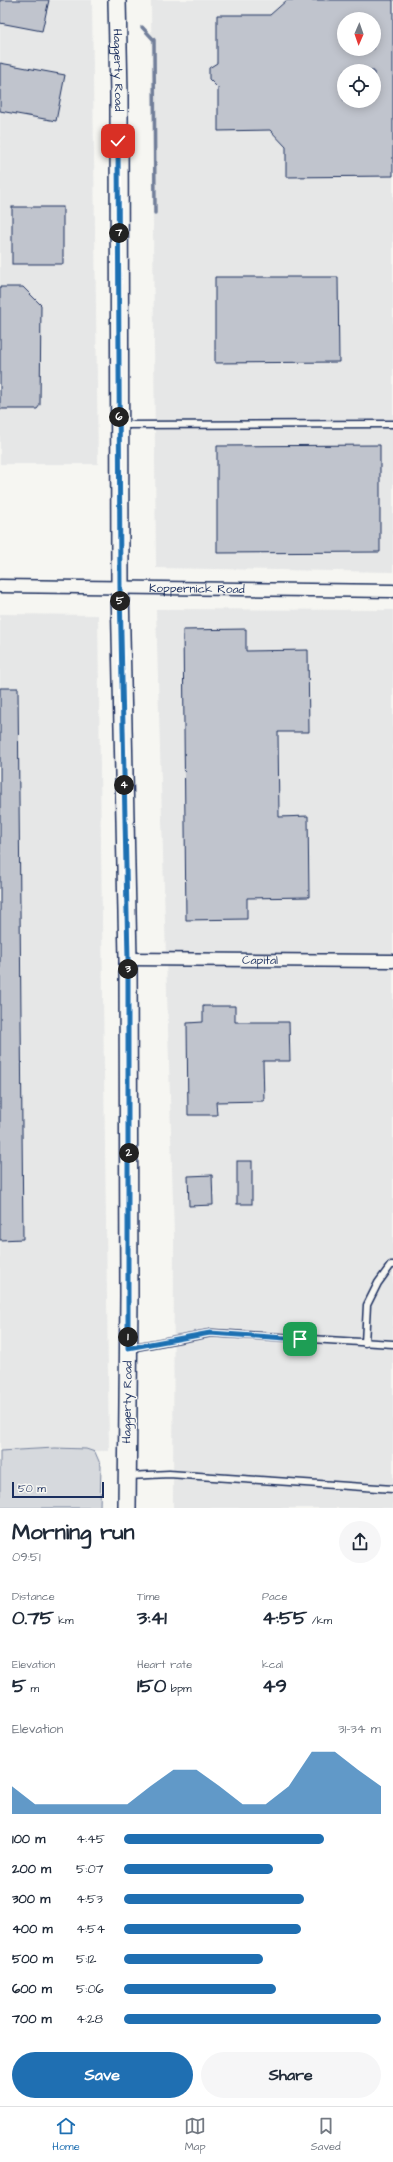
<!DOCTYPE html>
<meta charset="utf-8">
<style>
body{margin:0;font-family:"Architects Daughter",sans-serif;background:#f6f6f7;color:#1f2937;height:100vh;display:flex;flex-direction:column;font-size:15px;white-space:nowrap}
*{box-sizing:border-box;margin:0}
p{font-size:13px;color:#747a83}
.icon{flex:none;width:22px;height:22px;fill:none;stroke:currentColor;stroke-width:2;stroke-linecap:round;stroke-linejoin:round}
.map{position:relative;height:1508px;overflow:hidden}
.drawer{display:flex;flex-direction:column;background:#fff;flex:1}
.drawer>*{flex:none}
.needle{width:26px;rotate:182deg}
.tools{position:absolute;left:337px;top:12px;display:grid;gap:8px}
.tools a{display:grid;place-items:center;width:44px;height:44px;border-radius:50%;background:#fff;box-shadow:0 2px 10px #0003;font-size:20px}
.scale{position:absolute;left:12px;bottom:10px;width:92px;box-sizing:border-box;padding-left:4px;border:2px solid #1b2f5e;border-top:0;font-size:11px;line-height:14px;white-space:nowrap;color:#1b2f5e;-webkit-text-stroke:3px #f6f6f2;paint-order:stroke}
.pin{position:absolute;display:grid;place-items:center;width:34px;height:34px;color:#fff;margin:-17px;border-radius:8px;box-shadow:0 2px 6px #0006}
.km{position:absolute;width:20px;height:20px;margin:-10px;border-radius:50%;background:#222;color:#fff;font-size:11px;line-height:20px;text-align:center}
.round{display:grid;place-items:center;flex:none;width:42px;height:42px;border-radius:21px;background:#f6f6f7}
.summary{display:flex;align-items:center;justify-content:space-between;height:68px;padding:0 12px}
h1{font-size:22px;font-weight:700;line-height:30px}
.figures{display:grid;grid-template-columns:repeat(3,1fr);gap:6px;height:68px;padding:4px 12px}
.figures div{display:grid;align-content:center}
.figures b{font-size:20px;font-weight:700}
.figures small{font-size:11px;font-weight:400}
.figures p{font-size:11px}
.chart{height:112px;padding:8px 12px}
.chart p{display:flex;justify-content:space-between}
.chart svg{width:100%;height:72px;margin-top:4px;fill:#1f6fb2;opacity:.7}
.cta{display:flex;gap:8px;margin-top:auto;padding:8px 12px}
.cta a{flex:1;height:46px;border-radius:24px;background:#1f6fb2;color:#fff;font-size:16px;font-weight:700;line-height:46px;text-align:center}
.cta a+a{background:#f6f6f7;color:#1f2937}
ul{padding:0 12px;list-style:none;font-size:13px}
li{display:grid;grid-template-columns:64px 48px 1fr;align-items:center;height:30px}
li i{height:10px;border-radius:5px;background:#1f6fb2}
.tab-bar{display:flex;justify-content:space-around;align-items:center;height:56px;border-top:1px solid #e0e1e3;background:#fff;font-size:11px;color:#747a83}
.tab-bar a{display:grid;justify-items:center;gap:2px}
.tab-bar .on{color:#1f6fb2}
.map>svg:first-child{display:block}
.built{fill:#e6e7e7;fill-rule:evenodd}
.green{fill:#d6d9dd;stroke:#78849e}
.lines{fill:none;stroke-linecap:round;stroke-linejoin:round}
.stream{stroke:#717e99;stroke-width:3.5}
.building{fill:#c0c4cd;stroke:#1b2f5e;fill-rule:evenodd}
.service-casing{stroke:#1b2f5e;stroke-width:9}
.minor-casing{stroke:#1b2f5e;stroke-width:15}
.secondary-casing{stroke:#1b2f5e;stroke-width:20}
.service{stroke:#f6f6f2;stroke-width:6}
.minor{stroke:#f6f6f2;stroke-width:12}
.secondary{stroke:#f6f6f2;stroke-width:17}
.route-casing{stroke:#fff;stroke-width:8}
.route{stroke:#1f6fb2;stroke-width:5}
.labels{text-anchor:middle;stroke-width:3;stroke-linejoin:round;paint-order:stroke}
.street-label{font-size:12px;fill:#1b2f5e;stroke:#f6f6f2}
</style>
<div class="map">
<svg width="393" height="1508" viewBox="0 0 393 1508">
<rect width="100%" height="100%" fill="#f6f6f2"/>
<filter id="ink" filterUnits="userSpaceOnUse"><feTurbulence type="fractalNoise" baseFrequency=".025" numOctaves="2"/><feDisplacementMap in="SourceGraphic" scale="8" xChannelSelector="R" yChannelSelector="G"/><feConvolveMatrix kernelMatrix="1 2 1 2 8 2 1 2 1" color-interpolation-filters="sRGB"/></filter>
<g filter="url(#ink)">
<g class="built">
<path d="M 0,0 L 92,0 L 98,464 L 0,464 Z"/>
<path d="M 151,0 L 393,0 L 393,572 L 156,568 ZM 344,19 L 374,19 L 374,49 L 344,49 ZM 344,71 L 374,71 L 374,101 L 344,101 Z"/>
<path d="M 156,609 L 393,610 L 393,1508 L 173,1508 L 174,1237 Z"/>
<path d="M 0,614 L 98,615 L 109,1451 L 0,1452 Z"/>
</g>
<path class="green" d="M 55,1448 L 86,1449 L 95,1452 L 101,1466 L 100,1508 L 0,1508 L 0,1451 Z"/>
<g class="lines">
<path class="stream" d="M 142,27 L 154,40 L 155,213"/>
</g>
<g class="building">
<path d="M 0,0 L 49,0 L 42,31 L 0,23 Z"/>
<path d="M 287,0 L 393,0 L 393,176 L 286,177 L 286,147 L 270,130 L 218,131 L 218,88 L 209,79 L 209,68 L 217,63 L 217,15 L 270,15 ZM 344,19 L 374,19 L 374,49 L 344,49 ZM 344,71 L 374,71 L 374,101 L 344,101 Z"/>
<path d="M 0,63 L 65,75 L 56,121 L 0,111 Z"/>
<rect x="12" y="207" width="51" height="57"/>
<path d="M 215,277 L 338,277 L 339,362 L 215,363 Z"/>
<path d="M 0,287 L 23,287 L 41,305 L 40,405 L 37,409 L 0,409 Z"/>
<path d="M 380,445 L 380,552 L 217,553 L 217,446 Z"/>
<path d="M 246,629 L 246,651 L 308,650 L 309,732 L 278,732 L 279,817 L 308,816 L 309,897 L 247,898 L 247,919 L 186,920 L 183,630 Z"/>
<path d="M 0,688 L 18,688 L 23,1239 L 0,1240 Z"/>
<path d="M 203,1006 L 235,1006 L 235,1022 L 289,1022 L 290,1061 L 263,1061 L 264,1101 L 216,1102 L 217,1115 L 188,1115 L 187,1023 L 203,1022 Z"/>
<rect x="237" y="1161" width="15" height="43"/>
<path d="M 212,1175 L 213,1205 L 189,1206 L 188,1176 Z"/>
</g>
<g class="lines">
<defs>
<g id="service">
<path d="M 121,425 L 393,424"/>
<path d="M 365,1343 L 367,1305 L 378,1283 L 391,1265 L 393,1265"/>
<path d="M 130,1348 L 211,1333 L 393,1344"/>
<path d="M 129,1476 L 169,1474 L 393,1489"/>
</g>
<g id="minor">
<path id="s1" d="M 0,586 L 393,591"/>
<path id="s2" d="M 128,959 L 393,961"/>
</g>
<g id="secondary">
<path id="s3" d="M 117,0 L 119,95 L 120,588 L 128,959 L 129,1295 L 127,1508"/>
</g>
</defs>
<use href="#service" class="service-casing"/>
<use href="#minor" class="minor-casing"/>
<use href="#secondary" class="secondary-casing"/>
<use href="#service" class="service"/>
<use href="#minor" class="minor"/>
<use href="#secondary" class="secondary"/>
</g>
</g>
<g class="lines" filter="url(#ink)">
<defs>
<path id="route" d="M 118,141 L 120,588 L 128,959 L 128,1348 L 210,1333 L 300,1339"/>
</defs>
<use href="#route" class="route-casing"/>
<use href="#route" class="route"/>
</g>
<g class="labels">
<g class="street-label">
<text dy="4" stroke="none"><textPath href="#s3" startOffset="70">Haggerty Road</textPath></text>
<text dy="4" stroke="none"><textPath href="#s1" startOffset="197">Koppernick Road</textPath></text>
<text dy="4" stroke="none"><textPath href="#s2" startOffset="132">Capital</textPath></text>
<text transform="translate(127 1402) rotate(-89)" y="4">Haggerty Road</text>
</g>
</g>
</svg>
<div class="tools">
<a><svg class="needle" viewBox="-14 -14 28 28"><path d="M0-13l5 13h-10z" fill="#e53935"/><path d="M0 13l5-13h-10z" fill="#747a83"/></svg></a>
<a><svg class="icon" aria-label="locate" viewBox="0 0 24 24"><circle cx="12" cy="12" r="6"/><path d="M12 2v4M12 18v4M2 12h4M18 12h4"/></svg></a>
</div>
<div class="scale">50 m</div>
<div class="pin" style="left:300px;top:1339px;background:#1e9e55"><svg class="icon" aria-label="arrive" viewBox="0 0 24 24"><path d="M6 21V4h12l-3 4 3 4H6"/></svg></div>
<div class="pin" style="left:118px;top:141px;background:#d93025"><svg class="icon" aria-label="check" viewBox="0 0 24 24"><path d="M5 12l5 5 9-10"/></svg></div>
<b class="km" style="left:128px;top:1337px">1</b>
<b class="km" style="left:129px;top:1153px">2</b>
<b class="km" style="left:128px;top:969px">3</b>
<b class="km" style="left:124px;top:785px">4</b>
<b class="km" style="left:120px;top:601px">5</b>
<b class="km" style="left:119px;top:417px">6</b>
<b class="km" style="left:119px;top:233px">7</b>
</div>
<section class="drawer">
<div class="summary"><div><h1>Morning run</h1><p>09:51</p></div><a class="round"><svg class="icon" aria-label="share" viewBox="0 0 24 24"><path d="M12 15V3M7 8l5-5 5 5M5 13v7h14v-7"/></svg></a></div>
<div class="figures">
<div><p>Distance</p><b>0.75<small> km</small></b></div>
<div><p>Time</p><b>3:41</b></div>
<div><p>Pace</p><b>4:55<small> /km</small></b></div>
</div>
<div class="figures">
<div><p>Elevation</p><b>5<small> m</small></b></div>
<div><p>Heart rate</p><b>150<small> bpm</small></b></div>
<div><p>kcal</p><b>49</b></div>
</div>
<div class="chart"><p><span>Elevation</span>31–34 m</p>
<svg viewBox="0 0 160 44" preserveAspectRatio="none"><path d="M0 44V27L10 38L20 38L30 38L40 38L50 38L60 27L70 17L80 17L90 27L100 38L110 38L120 27L130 6L140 6L150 17L160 27V44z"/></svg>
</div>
<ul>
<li><b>100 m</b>4:45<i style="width:78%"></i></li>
<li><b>200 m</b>5:07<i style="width:58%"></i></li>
<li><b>300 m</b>4:53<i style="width:70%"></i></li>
<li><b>400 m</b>4:54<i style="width:69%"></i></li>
<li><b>500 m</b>5:12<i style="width:54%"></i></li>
<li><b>600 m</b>5:06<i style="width:59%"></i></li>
<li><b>700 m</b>4:28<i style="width:100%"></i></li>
</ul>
<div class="cta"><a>Save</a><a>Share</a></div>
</section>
<nav class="tab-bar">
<a class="on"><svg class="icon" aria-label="home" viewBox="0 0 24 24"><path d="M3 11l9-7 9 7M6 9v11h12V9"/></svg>Home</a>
<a><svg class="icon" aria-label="map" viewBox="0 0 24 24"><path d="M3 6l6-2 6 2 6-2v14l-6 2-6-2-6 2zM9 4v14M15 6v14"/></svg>Map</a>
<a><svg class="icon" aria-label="saved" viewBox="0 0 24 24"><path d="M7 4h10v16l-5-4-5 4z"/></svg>Saved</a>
</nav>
